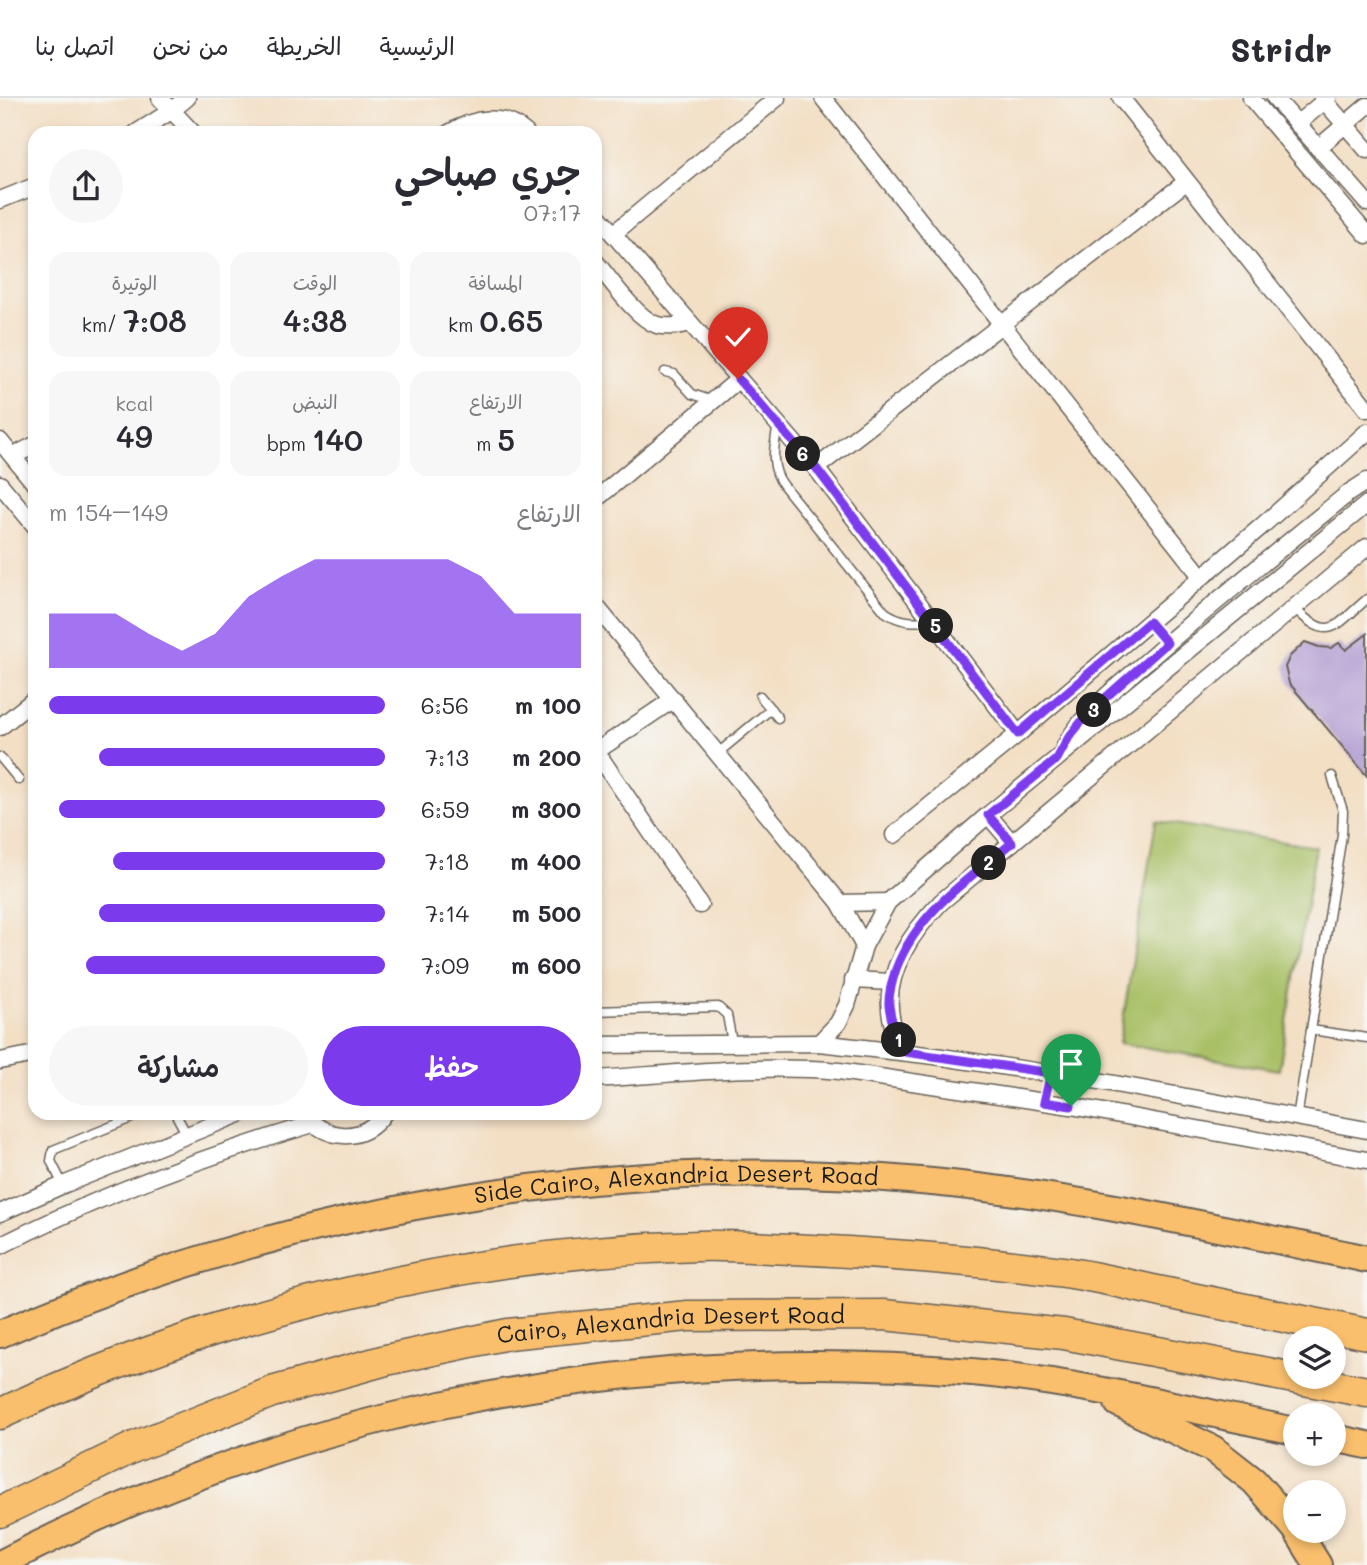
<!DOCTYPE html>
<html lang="ar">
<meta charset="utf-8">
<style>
body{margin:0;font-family:Mali,"Playpen Sans Arabic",sans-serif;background:#f7f7f7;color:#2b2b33;direction:rtl;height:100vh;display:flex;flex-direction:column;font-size:26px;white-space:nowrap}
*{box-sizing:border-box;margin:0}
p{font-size:23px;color:#7c7c81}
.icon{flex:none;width:38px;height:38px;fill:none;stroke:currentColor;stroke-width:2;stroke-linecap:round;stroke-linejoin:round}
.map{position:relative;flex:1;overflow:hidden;direction:ltr}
.panel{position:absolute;left:28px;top:28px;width:574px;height:994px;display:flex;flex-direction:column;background:#fff;border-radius:21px;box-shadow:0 4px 10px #0003;direction:rtl}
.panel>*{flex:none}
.tools{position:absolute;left:1283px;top:1228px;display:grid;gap:14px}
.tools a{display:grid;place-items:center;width:63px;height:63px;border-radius:50%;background:#fff;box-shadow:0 4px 10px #0003;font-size:35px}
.pin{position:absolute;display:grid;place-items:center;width:60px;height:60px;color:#fff;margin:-72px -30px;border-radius:50% 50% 50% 0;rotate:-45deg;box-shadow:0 0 7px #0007}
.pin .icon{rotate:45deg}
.km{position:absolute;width:35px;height:35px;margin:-18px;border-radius:50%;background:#222;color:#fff;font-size:19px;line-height:35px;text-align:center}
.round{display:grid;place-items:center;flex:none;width:74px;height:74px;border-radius:37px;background:#f7f7f7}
.headline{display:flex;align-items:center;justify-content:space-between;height:119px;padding:0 21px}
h1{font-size:38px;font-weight:600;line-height:52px}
.metrics{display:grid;grid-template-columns:repeat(3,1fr);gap:10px;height:119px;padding:7px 21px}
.metrics div{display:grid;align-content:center;border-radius:18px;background:#f7f7f7;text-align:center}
.metrics b{font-size:30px;font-weight:600}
.metrics small{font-size:19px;font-weight:400}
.metrics p{font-size:19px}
.chart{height:196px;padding:14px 21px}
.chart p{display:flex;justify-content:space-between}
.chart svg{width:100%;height:126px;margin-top:7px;fill:#7c3aed;opacity:.7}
.primary-button{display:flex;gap:14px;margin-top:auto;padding:14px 21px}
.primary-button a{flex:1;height:80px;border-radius:42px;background:#7c3aed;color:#fff;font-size:28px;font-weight:600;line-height:80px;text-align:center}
.primary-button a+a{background:#f7f7f7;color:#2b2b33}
ul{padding:0 21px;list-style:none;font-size:23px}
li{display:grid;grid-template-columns:112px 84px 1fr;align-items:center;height:52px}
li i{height:18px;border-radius:9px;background:#7c3aed}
header{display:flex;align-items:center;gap:42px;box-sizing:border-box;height:98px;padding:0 35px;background:#fff;border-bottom:2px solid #e1e1e2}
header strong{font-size:33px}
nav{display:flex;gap:38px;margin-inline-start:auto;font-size:24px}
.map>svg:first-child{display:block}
.pitch{fill:#a9c066;stroke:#626e41;stroke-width:2}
.building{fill:#b8a6d5}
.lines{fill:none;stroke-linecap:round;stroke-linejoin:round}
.service-casing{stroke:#676057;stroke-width:11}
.minor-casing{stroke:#676057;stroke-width:19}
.primary-casing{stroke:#676057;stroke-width:30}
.motorway-casing{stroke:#676057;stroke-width:33}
.service{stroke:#fff;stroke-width:8}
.minor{stroke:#fff;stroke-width:16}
.primary{stroke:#f9bf6d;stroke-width:26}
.motorway{stroke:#f9bf6d;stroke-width:30}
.route-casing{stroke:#fff;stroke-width:14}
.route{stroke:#7c3aed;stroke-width:9}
.labels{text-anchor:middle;stroke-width:7;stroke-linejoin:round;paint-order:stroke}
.street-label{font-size:23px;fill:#1c1c1c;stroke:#f6f6f2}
</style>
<header>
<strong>Stridr</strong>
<nav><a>الرئيسية</a><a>الخريطة</a><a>من نحن</a><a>اتصل بنا</a></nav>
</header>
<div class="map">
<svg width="1367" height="1467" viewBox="0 0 1367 1467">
<rect width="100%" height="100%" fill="#f6f6f2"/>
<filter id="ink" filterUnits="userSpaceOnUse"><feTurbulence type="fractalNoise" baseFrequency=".0143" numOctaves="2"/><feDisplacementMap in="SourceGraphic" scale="14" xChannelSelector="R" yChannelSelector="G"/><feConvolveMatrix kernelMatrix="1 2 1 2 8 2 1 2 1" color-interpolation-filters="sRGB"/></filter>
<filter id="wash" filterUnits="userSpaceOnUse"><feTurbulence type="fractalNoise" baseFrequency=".00686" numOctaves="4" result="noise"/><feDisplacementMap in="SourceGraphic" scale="28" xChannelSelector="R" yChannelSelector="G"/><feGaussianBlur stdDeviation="1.57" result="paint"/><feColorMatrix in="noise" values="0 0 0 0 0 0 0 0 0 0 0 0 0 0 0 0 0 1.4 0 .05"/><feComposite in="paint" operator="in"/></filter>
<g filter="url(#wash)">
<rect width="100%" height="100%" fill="#f3dfc4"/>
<path class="pitch" d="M 1156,723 L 1316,749 L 1279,972 L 1119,945 Z"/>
<g id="blocks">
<path class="building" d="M 1367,536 L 1367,678 L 1289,585 L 1285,569 L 1290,558 L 1305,544 L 1319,549 L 1331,550 L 1339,545 L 1346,552 Z"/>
</g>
</g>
<g filter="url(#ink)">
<use href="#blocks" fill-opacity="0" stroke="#676057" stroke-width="2"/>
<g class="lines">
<defs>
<g id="service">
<path d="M 665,274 L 674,276 L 692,296 L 713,303"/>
<path d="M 778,326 C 774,349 769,369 784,388 L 885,514 C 901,525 914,524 932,523"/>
<path d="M 1294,510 C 1330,545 1334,529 1367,501"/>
<path d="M 760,598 L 778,620"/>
<path d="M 718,655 L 771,611"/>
<path d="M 0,659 L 19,682"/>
<path d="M 595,913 L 718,909 L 727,917 L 732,944"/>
<path d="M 1311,932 L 1367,940"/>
<path d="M 175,1015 L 187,1037"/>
<path d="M 1297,1020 L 1342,737 L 1343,713 L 1332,678"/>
<path d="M 63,1087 L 51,1063 L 53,1052 L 144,1015"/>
</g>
<g id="minor">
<path d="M 160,0 L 193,35"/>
<path d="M 823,0 L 1201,478"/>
<path d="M 1121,0 L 1367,311"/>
<path d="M 1251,0 L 1367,137"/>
<path d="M 1275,0 L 1367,105"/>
<path d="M 1322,0 L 1367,52"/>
<path d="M 1297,26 L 1328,0"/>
<path d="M 136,35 L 171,13 L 187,0"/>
<path d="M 449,35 C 474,20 503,14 526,35"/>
<path d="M 1318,50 L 1367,8"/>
<path d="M 0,102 L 35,88"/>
<path d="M 595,115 L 816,370 L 1018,636"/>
<path d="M 613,136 L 777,0"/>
<path d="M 595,163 C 610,181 636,220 657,227 C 668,230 679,228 690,225"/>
<path d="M 0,343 L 35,386"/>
<path d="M 13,358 L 35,347"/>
<path d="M 816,370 L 1186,84"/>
<path d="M 0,386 L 35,428"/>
<path d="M 595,402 L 739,281"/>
<path d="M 595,507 L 840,805 L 864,848"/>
<path d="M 0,629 L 35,601"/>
<path d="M 1065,648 C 1083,614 1118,588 1147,563 C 1213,505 1281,450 1350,394 L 1367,383"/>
<path d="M 596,653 L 700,807"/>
<path d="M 595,654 L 674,601"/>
<path d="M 988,717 L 1012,745"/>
<path d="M 894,737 L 1018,636 L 1263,427 L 1367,334"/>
<path d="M 840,805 L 888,804"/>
<path d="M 853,882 L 891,884"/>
<path d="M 819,945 L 838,925 L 847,907 L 864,848 L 888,804 L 988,717 L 1367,406"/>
<path d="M 595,947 L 819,945 L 935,958 L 1093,982 L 1367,1032"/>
<path d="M 905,954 C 900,945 894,935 892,924 C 881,878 910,836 941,804 L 1367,449"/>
<path d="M 0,963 L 35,956"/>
<path d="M 595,981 C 674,976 761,966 839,973 L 1071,1008 L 1367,1062"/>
<path d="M 304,1015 C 325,1043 364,1046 384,1015"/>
<path d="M 0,1115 L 63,1087 L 242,1015"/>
<path d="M 0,1148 C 100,1097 205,1058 313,1026"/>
</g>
<g id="primary">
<path id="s1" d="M 0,1236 C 291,1109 615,1053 932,1084 C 1078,1098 1223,1131 1367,1161"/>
<path d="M 1118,1305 L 1213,1351 L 1254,1383 L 1295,1430"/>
<path d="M 1334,1340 L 1367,1347"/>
<path d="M 1297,1433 L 1318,1467"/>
<path d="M 0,1466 C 299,1311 636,1244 972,1274 C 1081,1284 1188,1311 1295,1333"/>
</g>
<g id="motorway">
<path d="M 0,1316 C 213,1215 464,1154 699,1148 C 730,1147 761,1150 791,1151 C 882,1155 973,1162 1064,1174 C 1099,1179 1133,1188 1167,1195 C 1234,1209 1300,1222 1367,1236"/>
<path id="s2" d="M 0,1414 L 134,1349 L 272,1294 L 386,1262 L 508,1236 L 688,1218 L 884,1217 L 1064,1236 L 1367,1294"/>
</g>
</defs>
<use href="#service" class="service-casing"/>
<use href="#minor" class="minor-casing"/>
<use href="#primary" class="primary-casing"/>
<use href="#motorway" class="motorway-casing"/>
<use href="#service" class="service"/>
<use href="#minor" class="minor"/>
<use href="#primary" class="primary"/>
<use href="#motorway" class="motorway"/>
</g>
</g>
<g class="lines" filter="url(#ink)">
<defs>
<path id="route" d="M 738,281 L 816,370 L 1018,636 L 1149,524 L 1167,545 L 1104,601 L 1082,623 L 1069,639 L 1057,661 L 988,717 L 1012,745 C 966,783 918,814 896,871 C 892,883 888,896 889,908 C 891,925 898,939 905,954 L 1051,975 L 1044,1004 L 1071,1008"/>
</defs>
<use href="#route" class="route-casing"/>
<use href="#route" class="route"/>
</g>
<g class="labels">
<g class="street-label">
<text dy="8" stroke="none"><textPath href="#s1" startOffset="698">Side Cairo, Alexandria Desert Road</textPath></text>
<text dy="8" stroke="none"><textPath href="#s2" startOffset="704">Cairo, Alexandria Desert Road</textPath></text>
</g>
</g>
</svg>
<div class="tools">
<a><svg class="icon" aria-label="layers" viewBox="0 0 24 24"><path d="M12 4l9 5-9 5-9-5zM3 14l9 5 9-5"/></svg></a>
<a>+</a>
<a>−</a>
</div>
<div class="pin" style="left:1071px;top:1008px;background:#1e9e55"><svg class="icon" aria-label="arrive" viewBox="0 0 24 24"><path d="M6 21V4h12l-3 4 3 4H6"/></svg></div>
<div class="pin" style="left:738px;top:281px;background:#d93025"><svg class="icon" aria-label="check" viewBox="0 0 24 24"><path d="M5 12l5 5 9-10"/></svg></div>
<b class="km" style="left:899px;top:942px">1</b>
<b class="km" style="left:989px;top:765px">2</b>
<b class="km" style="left:1094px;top:612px">3</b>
<b class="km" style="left:936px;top:528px">5</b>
<b class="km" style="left:803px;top:356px">6</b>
<section class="panel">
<div class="headline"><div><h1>جري صباحي</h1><p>07:17</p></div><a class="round"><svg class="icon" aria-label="share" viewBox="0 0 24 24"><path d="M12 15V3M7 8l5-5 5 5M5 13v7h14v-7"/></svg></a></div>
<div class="metrics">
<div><p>المسافة</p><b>0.65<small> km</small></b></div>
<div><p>الوقت</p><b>4:38</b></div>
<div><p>الوتيرة</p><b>7:08<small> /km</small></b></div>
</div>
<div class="metrics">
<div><p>الارتفاع</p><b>5<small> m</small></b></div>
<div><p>النبض</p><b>140<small> bpm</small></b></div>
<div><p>kcal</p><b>49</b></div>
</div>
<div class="chart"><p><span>الارتفاع</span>149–154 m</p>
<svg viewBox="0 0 160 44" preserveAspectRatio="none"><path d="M0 44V25L10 25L20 25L30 32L40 38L50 32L60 19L70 12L80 6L90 6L100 6L110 6L120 6L130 12L140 25L150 25L160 25V44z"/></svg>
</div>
<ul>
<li><b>100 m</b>6:56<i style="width:100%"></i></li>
<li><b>200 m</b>7:13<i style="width:85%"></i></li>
<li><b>300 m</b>6:59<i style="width:97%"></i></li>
<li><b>400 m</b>7:18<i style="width:81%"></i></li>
<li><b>500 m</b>7:14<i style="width:85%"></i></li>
<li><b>600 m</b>7:09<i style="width:89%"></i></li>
</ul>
<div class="primary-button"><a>حفظ</a><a>مشاركة</a></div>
</section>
</div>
